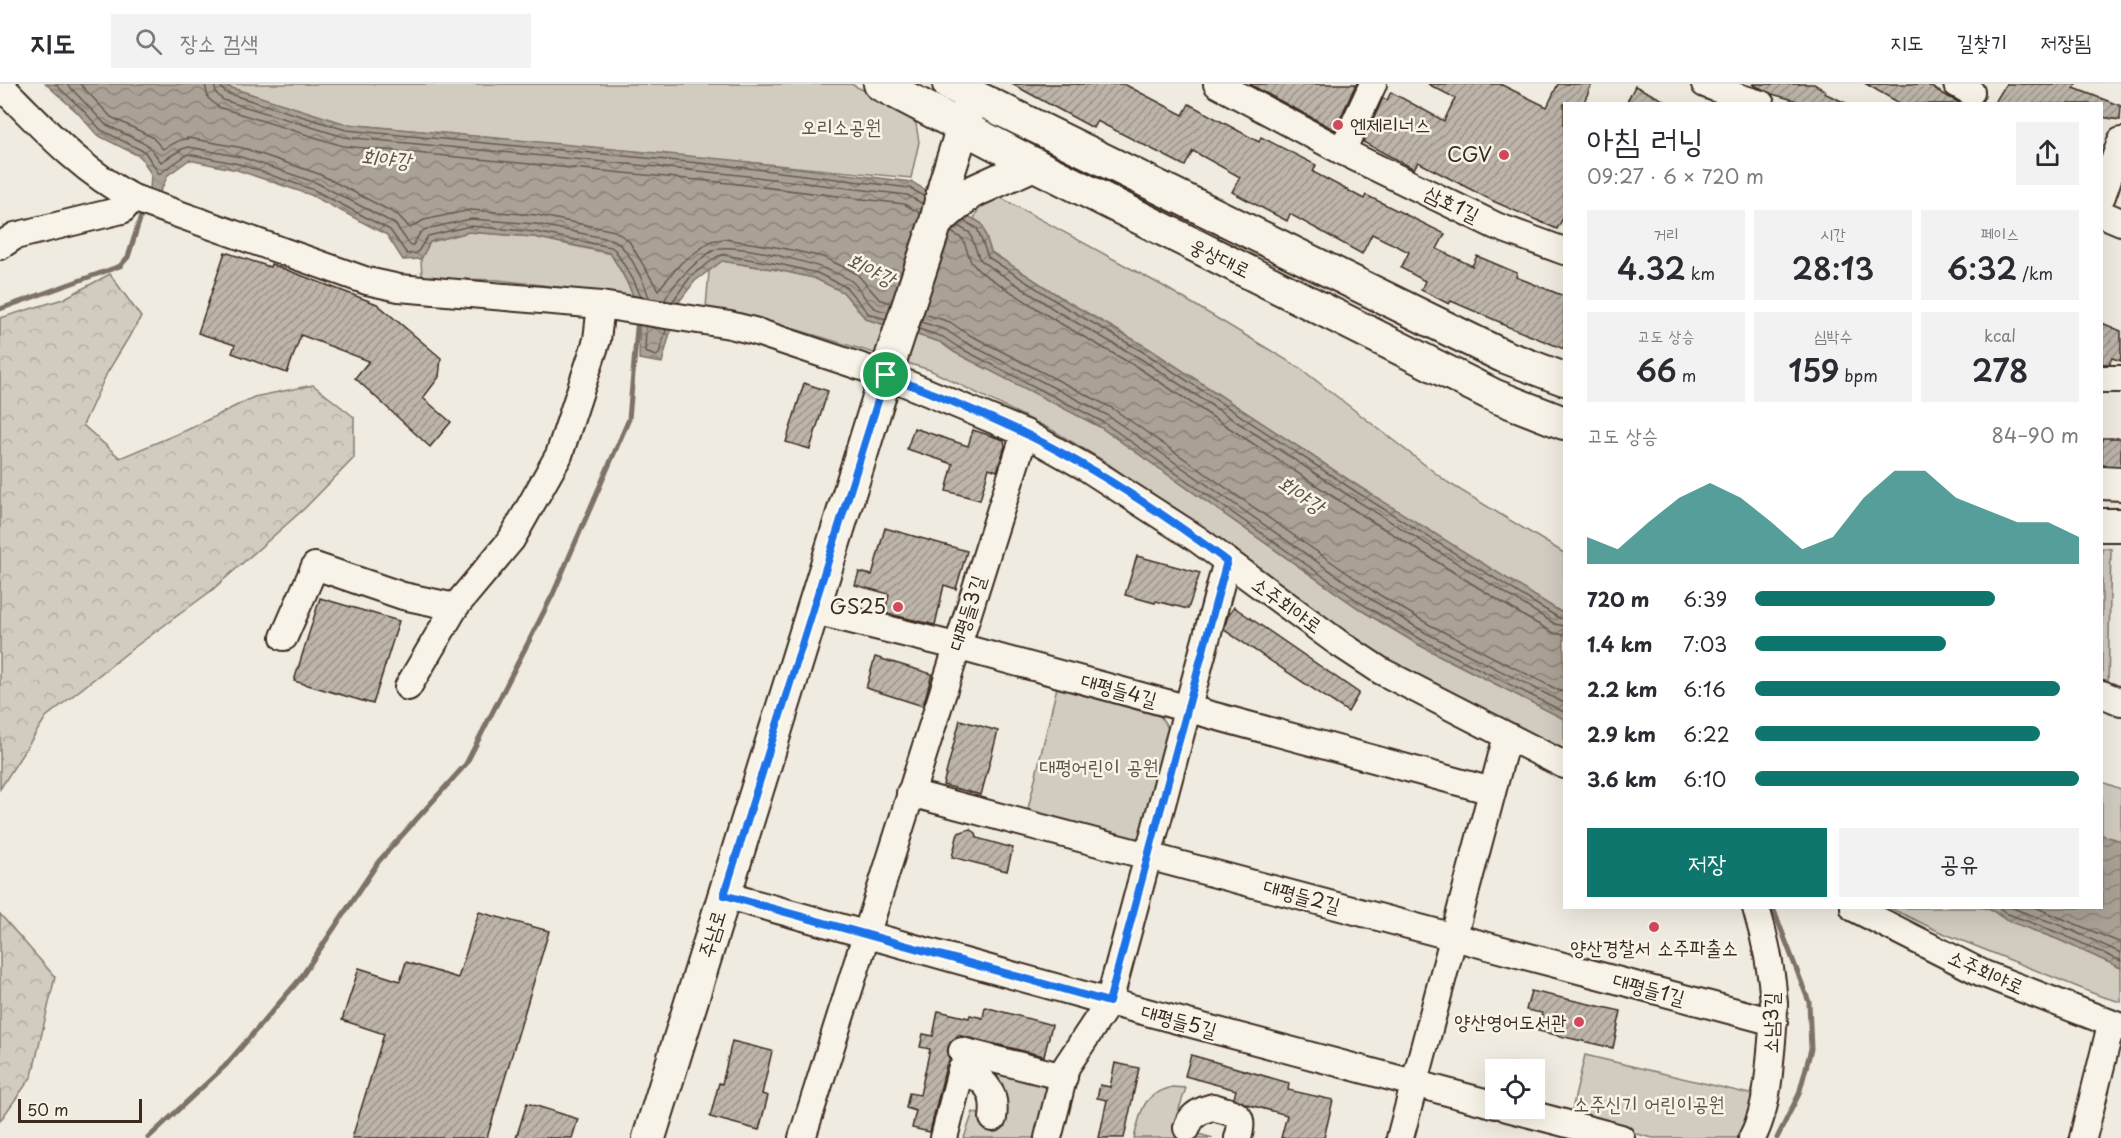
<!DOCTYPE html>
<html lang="ko">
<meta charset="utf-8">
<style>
body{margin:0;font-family:"Playpen Sans","Poor Story",sans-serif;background:#f2f2f3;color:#2b2b33;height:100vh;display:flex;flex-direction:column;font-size:22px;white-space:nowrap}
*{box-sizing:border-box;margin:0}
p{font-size:20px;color:#7c7c81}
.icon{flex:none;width:33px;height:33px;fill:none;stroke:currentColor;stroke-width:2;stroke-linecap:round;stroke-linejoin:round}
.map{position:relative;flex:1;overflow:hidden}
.side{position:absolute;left:1563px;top:18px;width:540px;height:807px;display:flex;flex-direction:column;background:#fff;border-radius:0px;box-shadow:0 6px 24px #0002}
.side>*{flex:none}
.buttons{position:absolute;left:1485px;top:975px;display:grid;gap:12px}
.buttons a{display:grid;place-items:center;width:60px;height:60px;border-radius:0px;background:#fff;box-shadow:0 6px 24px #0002;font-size:30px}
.scale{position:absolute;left:18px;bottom:15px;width:124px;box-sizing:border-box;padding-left:6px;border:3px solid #3b2a1e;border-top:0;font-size:16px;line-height:21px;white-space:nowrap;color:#3b2a1e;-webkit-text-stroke:4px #f7f3e8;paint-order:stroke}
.pin{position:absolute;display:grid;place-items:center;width:51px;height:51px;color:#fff;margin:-26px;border:3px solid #fff;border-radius:50%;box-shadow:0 2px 6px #0007}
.round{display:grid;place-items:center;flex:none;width:63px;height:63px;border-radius:0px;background:#f2f2f3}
.head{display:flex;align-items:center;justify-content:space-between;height:102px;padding:0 24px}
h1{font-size:33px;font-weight:600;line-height:45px}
.figures{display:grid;grid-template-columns:repeat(3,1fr);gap:9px;height:102px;padding:6px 24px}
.figures div{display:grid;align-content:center;border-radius:0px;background:#f2f2f3;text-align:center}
.figures b{font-size:30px;font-weight:600}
.figures small{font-size:16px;font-weight:400}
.figures p{font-size:16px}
.chart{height:168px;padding:12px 24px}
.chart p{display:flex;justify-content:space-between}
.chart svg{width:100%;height:108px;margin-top:6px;fill:#0f766e;opacity:.7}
.primary-button{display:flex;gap:12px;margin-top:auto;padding:12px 24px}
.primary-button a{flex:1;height:69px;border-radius:0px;background:#0f766e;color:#fff;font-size:24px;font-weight:600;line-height:69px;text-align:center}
.primary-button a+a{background:#f2f2f3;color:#2b2b33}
ul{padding:0 24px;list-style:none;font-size:20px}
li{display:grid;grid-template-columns:96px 72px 1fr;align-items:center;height:45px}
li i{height:15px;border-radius:8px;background:#0f766e}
header{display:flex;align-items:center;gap:36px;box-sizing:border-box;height:84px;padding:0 30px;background:#fff;border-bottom:2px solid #e1e1e2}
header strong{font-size:28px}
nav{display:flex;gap:33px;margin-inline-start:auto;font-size:21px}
.search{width:420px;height:54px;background:#f2f2f3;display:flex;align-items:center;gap:15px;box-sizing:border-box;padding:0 21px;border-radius:0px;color:#7c7c81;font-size:22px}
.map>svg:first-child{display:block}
.forest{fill:url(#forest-crowns);stroke:#867a6f;stroke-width:1.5}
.park{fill:#d1cbc0;stroke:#867a6f;stroke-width:1.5}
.water{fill:url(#water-waves);stroke:#7e7266;stroke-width:1.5}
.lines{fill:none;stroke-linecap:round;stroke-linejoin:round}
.shore{stroke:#675a4e;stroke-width:1.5}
.stream{stroke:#7e7266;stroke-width:5}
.building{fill:url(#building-hatch);stroke:#3b2a1e;stroke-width:1.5}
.minor-casing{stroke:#3b2a1e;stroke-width:30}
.major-casing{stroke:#3b2a1e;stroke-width:36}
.minor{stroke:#f7f3e8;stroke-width:26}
.major{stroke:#f7f3e8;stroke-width:32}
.route-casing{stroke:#fff;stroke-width:12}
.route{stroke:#1a73e8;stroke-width:8}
.poi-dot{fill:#d1495b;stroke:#f7f3e8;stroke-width:2}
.labels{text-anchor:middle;stroke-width:5;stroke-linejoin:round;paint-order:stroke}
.poi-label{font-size:20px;fill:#3b2a1e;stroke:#f7f3e8;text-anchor:end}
.park-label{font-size:20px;fill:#605246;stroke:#f7f3e8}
.street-label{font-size:20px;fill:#3b2a1e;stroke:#f7f3e8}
.water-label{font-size:21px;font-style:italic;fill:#625448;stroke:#f7f3e8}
</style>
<header>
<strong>지도</strong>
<div class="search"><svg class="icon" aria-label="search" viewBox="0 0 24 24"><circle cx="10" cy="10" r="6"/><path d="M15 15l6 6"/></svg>장소 검색</div>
<nav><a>지도</a><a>길찾기</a><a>저장됨</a></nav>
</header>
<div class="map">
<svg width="2121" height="1054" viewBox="0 0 2121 1054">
<defs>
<pattern id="forest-crowns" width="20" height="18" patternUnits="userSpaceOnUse" patternTransform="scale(1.5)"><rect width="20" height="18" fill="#d1cbc0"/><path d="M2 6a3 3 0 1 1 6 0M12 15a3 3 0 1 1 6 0" fill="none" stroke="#b4aea5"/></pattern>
<pattern id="water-waves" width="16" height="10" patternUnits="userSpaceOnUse" patternTransform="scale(1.5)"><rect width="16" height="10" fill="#aaa296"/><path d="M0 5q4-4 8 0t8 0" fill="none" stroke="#8c847a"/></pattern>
<pattern id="building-hatch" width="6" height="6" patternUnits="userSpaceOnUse" patternTransform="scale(1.5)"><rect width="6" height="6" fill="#bdb5aa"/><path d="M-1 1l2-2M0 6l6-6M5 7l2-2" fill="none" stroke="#9b938a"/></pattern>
</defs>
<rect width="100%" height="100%" fill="#efebe0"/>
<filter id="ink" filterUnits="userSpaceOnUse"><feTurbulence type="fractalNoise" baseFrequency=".0167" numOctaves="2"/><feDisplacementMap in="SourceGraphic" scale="12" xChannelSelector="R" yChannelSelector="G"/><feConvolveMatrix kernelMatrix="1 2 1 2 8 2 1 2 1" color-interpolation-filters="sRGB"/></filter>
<g filter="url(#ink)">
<g class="forest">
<path d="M 110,190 L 141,233 L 107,289 L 83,341 L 120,374 L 189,345 L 254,313 L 313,301 L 354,333 L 354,374 L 305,424 L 211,507 L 132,565 L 46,633 L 0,705 L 0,234 L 63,215 Z"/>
<path d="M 0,830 L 55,893 L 32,992 L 0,1037 Z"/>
</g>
<g class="park">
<path d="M 219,0 L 851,0 L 909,29 L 916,40 L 919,58 L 911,94 L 346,40 Z"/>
<path d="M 1001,110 L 1003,115 L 1163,202 L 1300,284 L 1447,398 L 1564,469 L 1564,530 L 1358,402 L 1148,264 L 1068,218 L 991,168 L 982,140 L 974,135 L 979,123 Z"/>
<path d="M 469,148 L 534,153 L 611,170 L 629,200 L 634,212 L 499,196 L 422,194 L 421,175 L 430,158 Z"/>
<path d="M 722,177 L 778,186 L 814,194 L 843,208 L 866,235 L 940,258 L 954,268 L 1100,343 L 1361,526 L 1419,561 L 1564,635 L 1564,667 L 1382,574 L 1104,377 L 1052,346 L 930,286 L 752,232 L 706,224 L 709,187 Z"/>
<path d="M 2102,464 L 2111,465 L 2108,603 L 2102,600 Z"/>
<path d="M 1057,603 L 1160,632 L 1171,648 L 1140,752 L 1128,759 L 1026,733 Z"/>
<path d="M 2102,698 L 2121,705 L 2121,757 L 2102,751 Z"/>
<path d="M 1890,824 L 1984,824 L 1993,827 L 2006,836 L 2057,855 L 2121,884 L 2121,918 L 2100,912 L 1938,847 Z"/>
<path d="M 1585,971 L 1754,1011 L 1742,1054 L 1653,1054 L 1570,1034 Z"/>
<path d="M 993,984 L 1041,995 L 1049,1009 L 1037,1054 L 964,1054 L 973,1028 L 999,1038 L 991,994 Z"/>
<path d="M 1172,1003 L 1186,1004 L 1173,1043 L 1213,1054 L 1134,1054 C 1142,1025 1141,1012 1172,1003 Z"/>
</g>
<g class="water">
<path d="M 46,0 L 219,0 L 346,40 L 732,76 L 912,98 L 982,140 L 991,168 L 1068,218 L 1148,264 L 1358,402 L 1564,530 L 1564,635 L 1419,561 L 1361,526 L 1100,343 L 954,268 L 940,258 L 866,235 L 843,208 L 814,194 L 778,186 L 722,177 L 695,197 L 678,219 L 662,279 L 639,275 C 641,224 637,212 610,169 L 534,153 L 469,148 L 430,158 L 421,175 L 403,176 L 387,151 L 311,111 L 237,86 L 189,76 L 168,91 L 158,112 L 150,108 L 151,90 L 141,73 L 97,51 L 78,29 Z"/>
<path d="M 2102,751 L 2121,757 L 2121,884 L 2057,855 L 2006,836 L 1993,827 L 1984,824 L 2102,824 Z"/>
</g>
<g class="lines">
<g class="shore">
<path d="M 55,0 L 82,25 L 101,46 L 145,68 L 159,90 L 188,70 L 239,80 L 314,106 L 390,146 L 407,170 L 417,169 L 428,152 L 470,142 L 535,148 L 611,163 L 615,166 L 634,197 L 641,213"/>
<path d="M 67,0 L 105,40 L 149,62 L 161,78 L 182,65 L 189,63 L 241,73 L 317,99 L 395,140 L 410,161 L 413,161 L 420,149 L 426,145 L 471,135 L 536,140 L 614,156 C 629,165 644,198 649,214"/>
<path d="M 80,0 L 111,33 L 152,53 L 163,65 L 180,56 L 188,54 L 243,64 L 319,90 L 398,131 L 410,144 L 424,136 L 470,126 L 537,131 L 615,147 L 629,157 L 658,206 L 681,179 L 711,157 L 724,155 L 782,164 L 823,173 L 856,189 L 879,215 L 891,219"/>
<path d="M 205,0 L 208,14 L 218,23 L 343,62 L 729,99 L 904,120 L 920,129"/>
<path d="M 214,0 L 216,9 L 223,16 L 344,53 L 730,90 L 907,111 L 923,120"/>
<path d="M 221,0 L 222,5 L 226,9 L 346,46 L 731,82 L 910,104 L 924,112"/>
<path d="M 964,137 L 977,144 L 988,173 L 1065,223 L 1145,269 L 1355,407 L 1536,520 L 1559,534 L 1564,535"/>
<path d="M 958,142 L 970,149 L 979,174 L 984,179 L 1061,230 L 1141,275 L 1351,413 L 1555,540 L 1564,542"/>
<path d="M 951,148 L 963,155 L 971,178 L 979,187 L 1056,237 L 1137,283 L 1346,421 L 1527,534 L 1554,549 L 1564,551"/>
<path d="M 665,216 C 671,202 705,166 721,164 C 747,161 828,182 850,196 C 860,203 865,218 875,224 C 878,226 884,227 888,228"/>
<path d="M 672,218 L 691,192 L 718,172 L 723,171 L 779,180 L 817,189 L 846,203 L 869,230 L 886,235"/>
<path d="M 924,230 L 950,238 L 966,249 L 1112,324 L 1373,507 L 1430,541 L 1564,609"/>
<path d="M 921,238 L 946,246 L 961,256 L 1107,331 L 1369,514 L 1426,549 L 1564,619"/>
<path d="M 646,242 L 645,268 L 656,272 L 659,270 L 666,246"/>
<path d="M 919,245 L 943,253 L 958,263 L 1103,338 L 1364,521 L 1422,556 L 1564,628"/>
<path d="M 1999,824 L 2008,830 L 2059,849 L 2121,877"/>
<path d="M 2012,824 L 2062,842 L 2121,869"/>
<path d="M 2037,824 L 2121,859"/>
</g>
<g class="stream">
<path d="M 0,225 L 120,182 L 128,173 L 141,132"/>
<path d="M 1773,824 L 1809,918 L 1811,965 L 1799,1010 L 1777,1054"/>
<path d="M 148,1054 L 225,982 L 300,895 L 379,777 L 466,680 L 553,510 L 629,335 L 638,233"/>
</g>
</g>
<g class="building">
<path d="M 1012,0 L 1124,0 L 1183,31 L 1189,20 L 1259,58 L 1261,53 L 1316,81 L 1313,88 L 1364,115 L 1366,111 L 1445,150 L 1437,165 L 1472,182 L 1477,172 L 1517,189 L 1516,193 L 1564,212 L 1564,265 L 1501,240 L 1502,239 L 1451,217 L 1449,220 L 1421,206 L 1425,197 L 1401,184 L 1409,168 L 1372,150 L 1362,170 L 1290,130 L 1287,137 L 1232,108 L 1240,93 L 1193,67 L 1185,82 L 1097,37 L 1093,44 Z"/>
<path d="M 1249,0 L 1356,0 L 1335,46 Z"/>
<path d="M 1428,0 L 1500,0 L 1547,23 L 1558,0 L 1592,0 L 1583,20 L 1564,20 L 1564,132 L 1557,145 L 1495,118 L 1418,78 L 1414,85 L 1363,58 L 1383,14 L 1387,16 L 1391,8 L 1444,37 L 1455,14 Z"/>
<path d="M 1752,0 L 1814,0 L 1826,7 L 1824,9 L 1848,20 L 1808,20 L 1772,10 Z"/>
<path d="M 1866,0 L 1926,0 L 1961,20 L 1901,20 Z"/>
<path d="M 2006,0 L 2076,0 L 2074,4 L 2121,22 L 2120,36 L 2102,33 L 2102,20 L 1994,20 Z"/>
<path d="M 1635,2 L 1671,20 L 1626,20 Z"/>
<path d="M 225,168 L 270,183 L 271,180 L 377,220 L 441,274 L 439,293 L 423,314 L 451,338 L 430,363 L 355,294 L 369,277 L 301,251 L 287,289 L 232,269 L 235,261 L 198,249 Z"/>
<path d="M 2102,239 L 2121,247 L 2121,277 L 2112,274 L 2109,280 L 2102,280 Z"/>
<path d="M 804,299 L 828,307 L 810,365 L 786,358 Z"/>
<path d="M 914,344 L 968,362 L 973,346 L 1004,356 L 1005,362 L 997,387 L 989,384 L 980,416 L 946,407 L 953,380 L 907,365 Z"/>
<path d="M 2102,354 L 2121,354 L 2121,382 L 2102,381 Z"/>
<path d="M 885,444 L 967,467 L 956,505 L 944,501 L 935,541 L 885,529 L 889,510 L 855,501 L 859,488 L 872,491 Z"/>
<path d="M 1137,472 L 1200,489 L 1188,525 L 1156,517 L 1155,519 L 1125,511 Z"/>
<path d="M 320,514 L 399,537 L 373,620 L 294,597 Z"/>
<path d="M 1234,523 L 1359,609 L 1348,628 L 1224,546 L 1227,534 Z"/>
<path d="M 875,573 L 932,590 L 923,622 L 866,604 Z"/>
<path d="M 960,636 L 998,647 L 981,711 L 943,701 Z"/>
<path d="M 970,745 L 976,749 L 977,754 L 1013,764 L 1007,787 L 952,773 L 958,749 Z"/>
<path d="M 479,828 L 549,847 L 487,1054 L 352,1054 L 384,950 L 342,936 L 359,884 L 400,897 L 406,878 L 458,894 Z"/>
<path d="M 1531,907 L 1621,927 L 1613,964 L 1538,947 L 1542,929 L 1526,926 Z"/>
<path d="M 985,923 L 1052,941 L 1044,972 L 958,951 L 948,963 L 947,970 L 950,976 L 946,982 L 930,1048 L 912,1044 L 916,1027 L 906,1024 L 909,1009 L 920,1011 L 930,965 L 920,963 L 923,950 L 933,952 L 938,927 L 969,934 L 970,931 L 983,934 Z"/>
<path d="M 732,957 L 772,967 L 762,1010 L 768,1012 L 759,1046 L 710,1033 L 719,999 L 722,1000 Z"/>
<path d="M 1191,971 L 1289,999 L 1288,1006 L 1333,1016 L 1324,1054 L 1281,1054 L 1287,1031 L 1246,1020 L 1234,1014 L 1236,1006 L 1185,992 Z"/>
<path d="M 1115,979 L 1139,984 L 1124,1054 L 1099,1054 L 1107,1016 L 1097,1014 L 1100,1001 L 1110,1003 Z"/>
<path d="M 527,1019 L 578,1035 L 572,1054 L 516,1054 Z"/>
</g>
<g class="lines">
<defs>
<g id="minor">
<path d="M 1217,0 L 1342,67 L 1496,142 L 1564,167"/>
<path d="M 1705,0 L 1738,13 L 1761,20"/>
<path d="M 1957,0 L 1971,8"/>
<path d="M 0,1 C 42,43 80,86 133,114 L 367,197 L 399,204 L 601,221 L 730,241 L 754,247 L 886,291 L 1025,349 L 1087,384 L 1197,455 L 1337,558 L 1381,587 L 1564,681"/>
<path d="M 1342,67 L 1373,0"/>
<path d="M 2102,112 L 2121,57"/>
<path d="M 2102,130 L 2121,138"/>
<path d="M 0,162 L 15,152 L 122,126 L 133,114"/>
<path d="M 2102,295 L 2121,295"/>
<path d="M 814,527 L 956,562 L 1492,707"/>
<path d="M 284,553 L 315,482 L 403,512 L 455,523"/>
<path d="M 408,603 L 455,523 L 511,456 L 559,371 L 597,256 L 601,221"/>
<path d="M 2102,610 L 2121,618"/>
<path d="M 910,709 C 1199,783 1486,862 1774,938"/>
<path d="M 724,811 L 1109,918 L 1496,1021"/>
<path d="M 1854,824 L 1984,890 L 2121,943"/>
<path d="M 962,967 L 1064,993"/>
<path d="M 1507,1024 L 1621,1054"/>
<path d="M 1187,1044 C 1190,1031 1201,1026 1213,1023 C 1235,1030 1246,1028 1238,1054"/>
<path d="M 802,1054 C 877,820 949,584 1025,349"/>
<path d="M 944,1054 L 961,986 C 985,994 997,1007 993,1034"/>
<path d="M 1048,1054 L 1066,983 L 1109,918 L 1227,477"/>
<path d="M 1400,1054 L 1507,652"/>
<path d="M 1752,1054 C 1764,1032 1768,1004 1770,978 C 1772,959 1774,938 1774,919 C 1772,887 1765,854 1756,824"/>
<path d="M 2083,1054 L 2111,941"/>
</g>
<g id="major">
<path d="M 880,0 L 1041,84 L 1495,312 L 1564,339"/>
<path d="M 949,0 L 1503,272 L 1564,295"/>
<path d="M 936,138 L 970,109 L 1034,80"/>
<path d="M 2102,399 L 2121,400"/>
<path d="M 2102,441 L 2121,441"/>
<path d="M 649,1054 L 893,268 L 936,138 L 945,100 L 973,11"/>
</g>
</defs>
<use href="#minor" class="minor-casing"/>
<use href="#major" class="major-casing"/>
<use href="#minor" class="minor"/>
<use href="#major" class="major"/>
</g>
</g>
<g class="lines" filter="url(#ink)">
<defs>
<path id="route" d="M 886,291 C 933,310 981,328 1026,350 C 1096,385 1164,430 1227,477 L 1109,918 L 724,811 Z"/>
</defs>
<use href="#route" class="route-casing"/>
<use href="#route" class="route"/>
</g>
<g class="poi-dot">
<circle cx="1338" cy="41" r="6"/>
<circle cx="1504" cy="71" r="6"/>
<circle cx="898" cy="523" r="6"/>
<circle cx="1654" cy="843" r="6"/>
<circle cx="1579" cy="938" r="6"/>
</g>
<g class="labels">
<g class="poi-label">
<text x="1350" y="48" text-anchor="start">엔제리너스</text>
<text x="1492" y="78">CGV</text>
<text x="886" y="530">GS25</text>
<text x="1654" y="871" text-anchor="middle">양산경찰서 소주파출소</text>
<text x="1567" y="945">양산영어도서관</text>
</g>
<g class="park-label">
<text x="841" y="50">오리소공원</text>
<text x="1099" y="690">대평어린이 공원</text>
<text x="1649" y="1027">소주신기 어린이공원</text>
</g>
<g class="street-label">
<text transform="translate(1452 120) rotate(26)" y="7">삼호1길</text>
<text transform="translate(1220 174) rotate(26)" y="7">웅상대로</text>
<text transform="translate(1287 521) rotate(36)" y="7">소주회야로</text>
<text transform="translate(967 529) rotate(-72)" y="7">대평들3길</text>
<text transform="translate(1119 606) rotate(15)" y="7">대평들4길</text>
<text transform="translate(1302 812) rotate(15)" y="7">대평들2길</text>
<text transform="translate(712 850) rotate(-73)" y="7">주남로</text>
<text transform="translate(1986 888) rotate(24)" y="7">소주회야로</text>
<text transform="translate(1649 905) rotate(15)" y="7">대평들1길</text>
<text transform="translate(1179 937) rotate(15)" y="7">대평들5길</text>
<text transform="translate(1771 939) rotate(-89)" y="7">소남3길</text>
</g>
<g class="water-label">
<text transform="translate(386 75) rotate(5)" y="7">회야강</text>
<text transform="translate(871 186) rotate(26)" y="7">회야강</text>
<text transform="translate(1301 411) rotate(34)" y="7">회야강</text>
</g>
</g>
</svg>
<div class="buttons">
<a><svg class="icon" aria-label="locate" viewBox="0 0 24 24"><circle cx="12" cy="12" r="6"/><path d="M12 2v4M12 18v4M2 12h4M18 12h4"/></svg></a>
</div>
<div class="scale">50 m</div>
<div class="pin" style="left:886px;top:291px;background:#1e9e55"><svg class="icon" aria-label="arrive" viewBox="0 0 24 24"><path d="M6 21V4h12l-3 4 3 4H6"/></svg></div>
<section class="side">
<div class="head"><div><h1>아침 러닝</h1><p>09:27 · 6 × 720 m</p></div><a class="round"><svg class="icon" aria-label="share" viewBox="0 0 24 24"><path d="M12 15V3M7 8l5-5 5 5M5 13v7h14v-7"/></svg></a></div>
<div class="figures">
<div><p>거리</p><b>4.32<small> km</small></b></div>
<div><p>시간</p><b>28:13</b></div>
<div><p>페이스</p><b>6:32<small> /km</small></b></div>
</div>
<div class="figures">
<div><p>고도 상승</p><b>66<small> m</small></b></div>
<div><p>심박수</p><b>159<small> bpm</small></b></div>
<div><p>kcal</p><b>278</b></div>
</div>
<div class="chart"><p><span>고도 상승</span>84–90 m</p>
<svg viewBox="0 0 160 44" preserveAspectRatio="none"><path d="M0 44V33L10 38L20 27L30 17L40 11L50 17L60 27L70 38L80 33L90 17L100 6L110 6L120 17L130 22L140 27L150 27L160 33V44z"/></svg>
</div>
<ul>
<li><b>720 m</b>6:39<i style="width:74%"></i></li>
<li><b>1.4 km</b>7:03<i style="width:59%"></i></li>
<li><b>2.2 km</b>6:16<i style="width:94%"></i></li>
<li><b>2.9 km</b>6:22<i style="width:88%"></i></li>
<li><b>3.6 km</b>6:10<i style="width:100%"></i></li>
</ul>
<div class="primary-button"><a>저장</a><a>공유</a></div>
</section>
</div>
